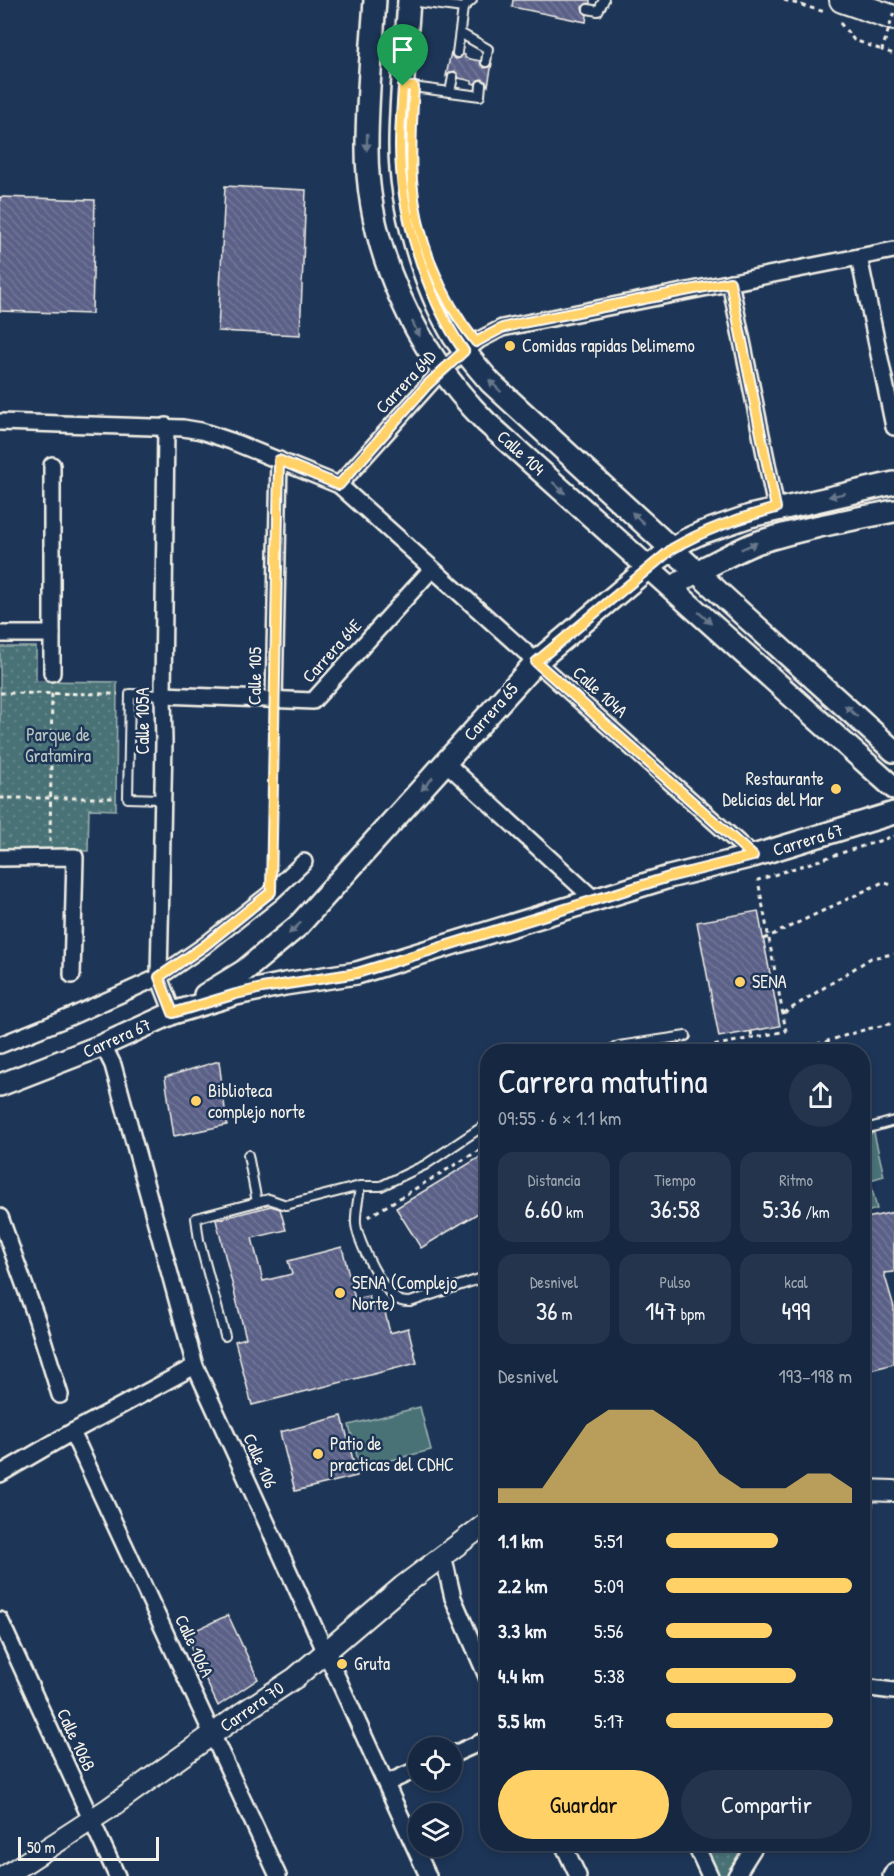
<!DOCTYPE html>
<html lang="es">
<meta charset="utf-8">
<style>
body{margin:0;font-family:"Patrick Hand",sans-serif;background:#23344c;color:#f1f3f6;height:100vh;display:flex;flex-direction:column;font-size:22px;white-space:nowrap}
*{box-sizing:border-box;margin:0}
p{font-size:20px;color:#9ea6b1}
.icon{flex:none;width:33px;height:33px;fill:none;stroke:currentColor;stroke-width:2;stroke-linecap:round;stroke-linejoin:round}
.map{position:relative;flex:1;overflow:hidden}
.side{position:absolute;left:480px;top:1044px;width:390px;height:807px;display:flex;flex-direction:column;background:#162841;border-radius:24px;box-shadow:0 3px 9px #0003,0 0 0 2px #35445a}
.side>*{flex:none}
.fabs{position:absolute;left:408px;top:1737px;display:grid;gap:12px}
.fabs a{display:grid;place-items:center;width:54px;height:54px;border-radius:50%;background:#162841;box-shadow:0 3px 9px #0003,0 0 0 2px #35445a;font-size:30px}
.scale{position:absolute;left:18px;bottom:15px;width:141px;box-sizing:border-box;padding-left:6px;border:3px solid #f4f1e8;border-top:0;font-size:16px;line-height:21px;white-space:nowrap;color:#f4f1e8;-webkit-text-stroke:4px #1d3557;paint-order:stroke}
.pin{position:absolute;display:grid;place-items:center;width:51px;height:51px;color:#fff;margin:-62px -26px;border-radius:50% 50% 50% 0;rotate:-45deg;box-shadow:0 0 6px #0007}
.pin .icon{rotate:45deg}
.round{display:grid;place-items:center;flex:none;width:63px;height:63px;border-radius:32px;background:#23344c}
.headline{display:flex;align-items:center;justify-content:space-between;height:102px;padding:0 18px}
h1{font-size:33px;font-weight:600;line-height:45px}
.metrics{display:grid;grid-template-columns:repeat(3,1fr);gap:9px;height:102px;padding:6px 18px}
.metrics div{display:grid;align-content:center;border-radius:15px;background:#23344c;text-align:center}
.metrics b{font-size:26px;font-weight:600}
.metrics small{font-size:16px;font-weight:400}
.metrics p{font-size:16px}
.chart{height:168px;padding:12px 18px}
.chart p{display:flex;justify-content:space-between}
.chart svg{width:100%;height:108px;margin-top:6px;fill:#ffd166;opacity:.7}
.action{display:flex;gap:12px;margin-top:auto;padding:12px 18px}
.action a{flex:1;height:69px;border-radius:36px;background:#ffd166;color:#111;font-size:24px;font-weight:600;line-height:69px;text-align:center}
.action a+a{background:#23344c;color:#f1f3f6}
ul{padding:0 18px;list-style:none;font-size:20px}
li{display:grid;grid-template-columns:96px 72px 1fr;align-items:center;height:45px}
li i{height:15px;border-radius:8px;background:#ffd166}
.map>svg:first-child{display:block}
.grass{fill:#497277;stroke:#9eb2b0;stroke-width:1.5}
.park{fill:url(#park-dots);stroke:#9eb2b0;stroke-width:1.5}
.building{fill:url(#building-back-hatch);stroke:#f4f1e8;stroke-width:1.5}
.lines{fill:none;stroke-linecap:round;stroke-linejoin:round}
.service-casing{stroke:#f4f1e8;stroke-width:12}
.minor-casing{stroke:#f4f1e8;stroke-width:20}
.tertiary-casing{stroke:#f4f1e8;stroke-width:24}
.secondary-casing{stroke:#f4f1e8;stroke-width:26}
.primary-casing{stroke:#f4f1e8;stroke-width:28}
.path{stroke:#f4f1e8;stroke-width:3;stroke-dasharray:4.5 4.5;stroke-linecap:butt}
.service{stroke:#1d3557;stroke-width:8}
.minor{stroke:#1d3557;stroke-width:15}
.tertiary{stroke:#1d3557;stroke-width:20}
.secondary{stroke:#1d3557;stroke-width:21}
.primary{stroke:#1d3557;stroke-width:24}
.path-bridge{stroke:#f4f1e8;stroke-width:3;stroke-dasharray:4.5 4.5;stroke-linecap:butt}
.oneway{fill:#68778a}
.route-casing{stroke:#fff;stroke-width:12}
.route{stroke:#ffd166;stroke-width:8}
.poi-dot{fill:#ffd166;stroke:#1d3557;stroke-width:2}
.labels{text-anchor:middle;stroke-width:5;stroke-linejoin:round;paint-order:stroke}
.poi-label{font-size:18px;fill:#f4f1e8;stroke:#1d3557;text-anchor:start}
.street-label{font-size:18px;fill:#f4f1e8;stroke:#1d3557}
.park-label{font-size:18px;fill:#b8c5c0;stroke:#1d3557}
</style>
<div class="map">
<svg width="894" height="1876" viewBox="0 0 894 1876">
<defs>
<pattern id="park-dots" width="8" height="8" patternUnits="userSpaceOnUse" patternTransform="scale(1.5)"><rect width="8" height="8" fill="#497277"/><path d="M2 2h.1M6 6h.1" fill="none" stroke="#64878a" stroke-width="1.8" stroke-linecap="round"/></pattern>
<pattern id="building-back-hatch" width="6" height="6" patternUnits="userSpaceOnUse" patternTransform="scale(1.5)"><rect width="6" height="6" fill="#5a6187"/><path d="M-1 5l2 2M0 0l6 6M5-1l2 2" fill="none" stroke="#727898"/></pattern>
</defs>
<rect width="100%" height="100%" fill="#1d3557"/>
<filter id="ink" filterUnits="userSpaceOnUse"><feTurbulence type="fractalNoise" baseFrequency=".0167" numOctaves="2"/><feDisplacementMap in="SourceGraphic" scale="12" xChannelSelector="R" yChannelSelector="G"/><feConvolveMatrix kernelMatrix="1 2 1 2 8 2 1 2 1" color-interpolation-filters="sRGB"/></filter>
<g filter="url(#ink)">
<g class="grass">
<path d="M 874,1133 L 884,1176 L 870,1180 L 877,1209 L 863,1213 L 863,1136 Z"/>
<path d="M 420,1407 L 431,1450 L 360,1468 L 349,1425 Z"/>
</g>
<g class="park">
<path d="M 0,647 L 36,647 L 36,681 L 117,682 L 116,810 L 89,809 L 88,851 L 0,850 Z"/>
<path d="M 702,1844 L 757,1844 L 728,1876 L 716,1876 Z"/>
</g>
<g class="building">
<path d="M 513,0 L 590,0 L 590,3 L 586,4 L 582,7 L 583,11 L 587,15 L 586,22 L 512,7 Z"/>
<path d="M 451,52 L 452,56 L 456,59 L 460,58 L 463,54 L 465,55 L 465,58 L 480,61 L 481,65 L 485,68 L 489,67 L 492,63 L 488,86 L 486,82 L 482,79 L 478,80 L 475,84 L 472,83 L 472,81 L 459,78 L 458,75 L 455,71 L 451,72 L 446,76 Z"/>
<path d="M 225,186 L 306,190 L 300,335 L 218,331 Z"/>
<path d="M 0,197 L 95,200 L 92,314 L 0,311 Z"/>
<path d="M 758,911 L 780,1026 L 719,1037 L 697,922 Z"/>
<path d="M 219,1061 L 227,1125 L 174,1136 L 165,1077 Z"/>
<path d="M 488,1152 L 488,1207 L 421,1248 L 396,1208 Z"/>
<path d="M 271,1206 L 280,1209 L 286,1230 L 252,1238 L 263,1281 L 292,1274 L 288,1261 L 342,1247 L 355,1299 L 369,1296 L 372,1307 L 383,1304 L 390,1333 L 408,1328 L 417,1363 L 252,1405 L 235,1341 L 246,1338 L 216,1220 Z"/>
<path d="M 894,1212 L 894,1272 L 884,1273 L 894,1307 L 894,1364 L 862,1372 L 862,1219 Z"/>
<path d="M 342,1416 L 357,1476 L 295,1491 L 280,1432 Z"/>
<path d="M 228,1615 L 258,1679 L 218,1706 L 185,1635 Z"/>
</g>
<g class="lines">
<defs>
<g id="service">
<path d="M 411,1 L 463,8 L 457,53"/>
<path d="M 463,8 L 472,0"/>
<path d="M 588,9 L 598,11 L 604,0"/>
<path d="M 460,33 L 488,49 L 486,62"/>
<path d="M 405,86 L 480,96 L 481,85"/>
<path d="M 450,92 L 453,77"/>
<path d="M 161,799 L 128,798 L 130,694 L 163,695"/>
<path d="M 605,1052 L 619,1046 L 686,1036"/>
<path d="M 862,1130 L 894,1121"/>
<path d="M 248,1155 L 257,1202 L 269,1199 L 286,1205 L 360,1186 C 359,1198 355,1212 356,1224 C 358,1242 384,1296 401,1301 C 404,1302 407,1302 410,1302 L 488,1276"/>
<path d="M 360,1186 L 381,1186 L 425,1165 L 488,1123"/>
<path d="M 225,1336 L 199,1240 L 196,1218 L 257,1202"/>
</g>
<g id="minor">
<path d="M 859,257 L 894,427"/>
<path d="M 730,282 L 776,508"/>
<path d="M 0,422 L 183,428 L 201,431 L 231,441 L 339,485 L 753,856"/>
<path d="M 166,426 L 163,695 L 164,742 L 159,977 L 173,1013"/>
<path d="M 52,465 L 52,673"/>
<path d="M 339,485 L 441,371 L 479,340 L 502,328 L 894,250"/>
<path d="M 0,634 L 52,634"/>
<path d="M 163,695 L 313,701 L 432,569"/>
<path d="M 274,700 L 279,460"/>
<path d="M 446,763 L 595,900"/>
<path d="M 0,858 L 75,857 L 72,975"/>
<path d="M 0,1045 L 70,1017 L 159,977 L 204,946 L 271,893 L 304,862"/>
<path d="M 103,1045 L 113,1065 L 195,1366 L 428,1876"/>
<path d="M 0,1217 L 37,1320 L 60,1395"/>
<path d="M 72,1432 L 278,1876"/>
<path d="M 0,1474 L 72,1432 L 195,1366"/>
<path d="M 862,1519 L 865,1490"/>
<path d="M 443,1555 L 453,1598 L 488,1679"/>
<path d="M 0,1620 L 117,1876"/>
<path d="M 862,1687 L 894,1691"/>
<path d="M 452,1755 L 488,1739"/>
<path d="M 387,1783 L 418,1769"/>
<path d="M 563,1844 L 578,1876"/>
<path d="M 695,1844 L 710,1876"/>
<path d="M 736,1876 L 756,1844"/>
<path d="M 891,1876 L 894,1871"/>
</g>
<g id="tertiary">
<path d="M 671,588 L 696,572"/>
<path d="M 862,1490 L 894,1491"/>
<path d="M 5,1876 L 108,1809 L 245,1711 L 295,1678 L 403,1586 L 488,1522"/>
</g>
<g id="secondary">
<path d="M 375,0 C 372,48 367,97 367,145 C 366,249 415,350 486,422 L 894,788"/>
<path d="M 409,0 C 406,48 400,97 400,146 C 400,206 423,285 454,337 C 465,353 478,368 491,383 L 749,620 L 894,751"/>
<path d="M 696,572 C 717,562 737,550 759,542 C 803,528 849,520 894,511"/>
<path d="M 205,995 L 244,971 L 298,926 L 536,662 L 660,558 L 686,540 L 701,533 L 750,516 L 894,483"/>
<path d="M 0,1085 L 103,1045 L 173,1013 L 236,994 L 285,984 L 357,973 L 669,877 L 753,856 L 894,813"/>
</g>
<path id="primary" d="M 842,0 L 894,18"/>
</defs>
<use href="#service" class="service-casing"/>
<use href="#minor" class="minor-casing"/>
<use href="#tertiary" class="tertiary-casing"/>
<use href="#secondary" class="secondary-casing"/>
<use href="#primary" class="primary-casing"/>
<g class="path">
<path d="M 784,0 L 825,12"/>
<path d="M 840,23 L 854,40 L 882,50"/>
<path d="M 0,693 L 118,694"/>
<path d="M 0,798 L 115,798"/>
<path d="M 50,842 L 52,689"/>
<path d="M 271,869 L 274,716"/>
<path d="M 764,939 L 883,882 L 894,886"/>
<path d="M 784,1013 L 871,958 L 894,954"/>
<path d="M 751,1031 L 752,1038"/>
<path d="M 688,1051 L 786,1031 L 758,880 L 894,836"/>
<path d="M 791,1052 L 867,1029 L 894,1023"/>
<path d="M 368,1217 L 488,1145"/>
</g>
<use href="#service" class="service"/>
<use href="#minor" class="minor"/>
<use href="#tertiary" class="tertiary"/>
<use href="#secondary" class="secondary"/>
<use href="#primary" class="primary"/>
<path class="path-bridge" d="M 894,13 L 882,50 L 894,54"/>
</g>
<defs><path id="oneway-solid" d="M-6-.8H1V-3.2L6.5 0L1 3.2V.8H-6Z" transform="scale(1.5)"/></defs>
<g class="oneway">
<use href="#oneway-solid" transform="translate(367 142) rotate(91)"/>
<use href="#oneway-solid" transform="translate(416 329) rotate(64)"/>
<use href="#oneway-solid" transform="translate(495 386) rotate(-136)"/>
<use href="#oneway-solid" transform="translate(559 488) rotate(42)"/>
<use href="#oneway-solid" transform="translate(837 495) rotate(168)"/>
<use href="#oneway-solid" transform="translate(638 518) rotate(-137)"/>
<use href="#oneway-solid" transform="translate(749 546) rotate(-22)"/>
<use href="#oneway-solid" transform="translate(705 618) rotate(42)"/>
<use href="#oneway-solid" transform="translate(851 711) rotate(-138)"/>
<use href="#oneway-solid" transform="translate(427 784) rotate(132)"/>
<use href="#oneway-solid" transform="translate(295 928) rotate(137)"/>
</g>
</g>
<g class="lines" filter="url(#ink)">
<defs>
<path id="route" d="M 403,86 L 414,87 C 412,118 410,149 412,180 C 416,237 439,297 476,342 L 502,328 L 522,323 L 730,282 L 776,508 C 740,518 705,529 672,549 L 536,662 L 753,856 L 669,877 L 357,973 L 262,988 L 236,994 L 173,1013 L 159,977 L 204,946 L 271,892 L 279,460 L 339,485 L 427,385 L 464,351 C 426,297 400,212 400,146 C 400,126 402,105 403,86 Z"/>
</defs>
<use href="#route" class="route-casing"/>
<use href="#route" class="route"/>
</g>
<g class="poi-dot">
<circle cx="510" cy="346" r="6"/>
<circle cx="836" cy="789" r="6"/>
<circle cx="740" cy="982" r="6"/>
<circle cx="196" cy="1101" r="6"/>
<circle cx="340" cy="1293" r="6"/>
<circle cx="318" cy="1454" r="6"/>
<circle cx="342" cy="1664" r="6"/>
</g>
<g class="labels">
<g class="poi-label">
<text x="522" y="352">Comidas rapidas Delimemo</text>
<text x="824" y="785" text-anchor="end">Restaurante<tspan x="824" dy="21">Delicias del Mar</tspan></text>
<text x="752" y="988">SENA</text>
<text x="208" y="1097">Biblioteca<tspan x="208" dy="21">complejo norte</tspan></text>
<text x="352" y="1289">SENA (Complejo<tspan x="352" dy="21">Norte)</tspan></text>
<text x="330" y="1450">Patio de<tspan x="330" dy="21">practicas del CDHC</tspan></text>
<text x="354" y="1670">Gruta</text>
</g>
<g class="street-label">
<text transform="translate(406 382) rotate(-47)" y="6">Carrera 64D</text>
<text transform="translate(521 453) rotate(42)" y="6">Calle 104</text>
<text transform="translate(332 651) rotate(-48)" y="6">Carrera 64E</text>
<text transform="translate(255 676) rotate(-89)" y="6">Calle 105</text>
<text transform="translate(600 692) rotate(42)" y="6">Calle 104A</text>
<text transform="translate(491 712) rotate(-48)" y="6">Carrera 65</text>
<text transform="translate(143 721) rotate(-90)" y="6">Calle 105A</text>
<text transform="translate(808 840) rotate(-17)" y="6">Carrera 67</text>
<text transform="translate(117 1038) rotate(-24)" y="6">Carrera 67</text>
<text transform="translate(260 1461) rotate(66)" y="6">Calle 106</text>
<text transform="translate(194 1646) rotate(65)" y="6">Calle 106A</text>
<text transform="translate(252 1707) rotate(-35)" y="6">Carrera 70</text>
<text transform="translate(76 1740) rotate(65)" y="6">Calle 106B</text>
</g>
<g class="park-label">
<text x="58" y="741">Parque de<tspan x="58" dy="21">Gratamira</tspan></text>
</g>
</g>
</svg>
<div class="fabs">
<a><svg class="icon" aria-label="locate" viewBox="0 0 24 24"><circle cx="12" cy="12" r="6"/><path d="M12 2v4M12 18v4M2 12h4M18 12h4"/></svg></a>
<a><svg class="icon" aria-label="layers" viewBox="0 0 24 24"><path d="M12 4l9 5-9 5-9-5zM3 14l9 5 9-5"/></svg></a>
</div>
<div class="scale">50 m</div>
<div class="pin" style="left:403px;top:86px;background:#1e9e55"><svg class="icon" aria-label="arrive" viewBox="0 0 24 24"><path d="M6 21V4h12l-3 4 3 4H6"/></svg></div>
<section class="side">
<div class="headline"><div><h1>Carrera matutina</h1><p>09:55 · 6 × 1.1 km</p></div><a class="round"><svg class="icon" aria-label="share" viewBox="0 0 24 24"><path d="M12 15V3M7 8l5-5 5 5M5 13v7h14v-7"/></svg></a></div>
<div class="metrics">
<div><p>Distancia</p><b>6.60<small> km</small></b></div>
<div><p>Tiempo</p><b>36:58</b></div>
<div><p>Ritmo</p><b>5:36<small> /km</small></b></div>
</div>
<div class="metrics">
<div><p>Desnivel</p><b>36<small> m</small></b></div>
<div><p>Pulso</p><b>147<small> bpm</small></b></div>
<div><p>kcal</p><b>499</b></div>
</div>
<div class="chart"><p><span>Desnivel</span>193–198 m</p>
<svg viewBox="0 0 160 44" preserveAspectRatio="none"><path d="M0 44V38L10 38L20 38L30 25L40 12L50 6L60 6L70 6L80 12L90 19L100 32L110 38L120 38L130 38L140 32L150 32L160 38V44z"/></svg>
</div>
<ul>
<li><b>1.1 km</b>5:51<i style="width:60%"></i></li>
<li><b>2.2 km</b>5:09<i style="width:100%"></i></li>
<li><b>3.3 km</b>5:56<i style="width:57%"></i></li>
<li><b>4.4 km</b>5:38<i style="width:70%"></i></li>
<li><b>5.5 km</b>5:17<i style="width:90%"></i></li>
</ul>
<div class="action"><a>Guardar</a><a>Compartir</a></div>
</section>
</div>
